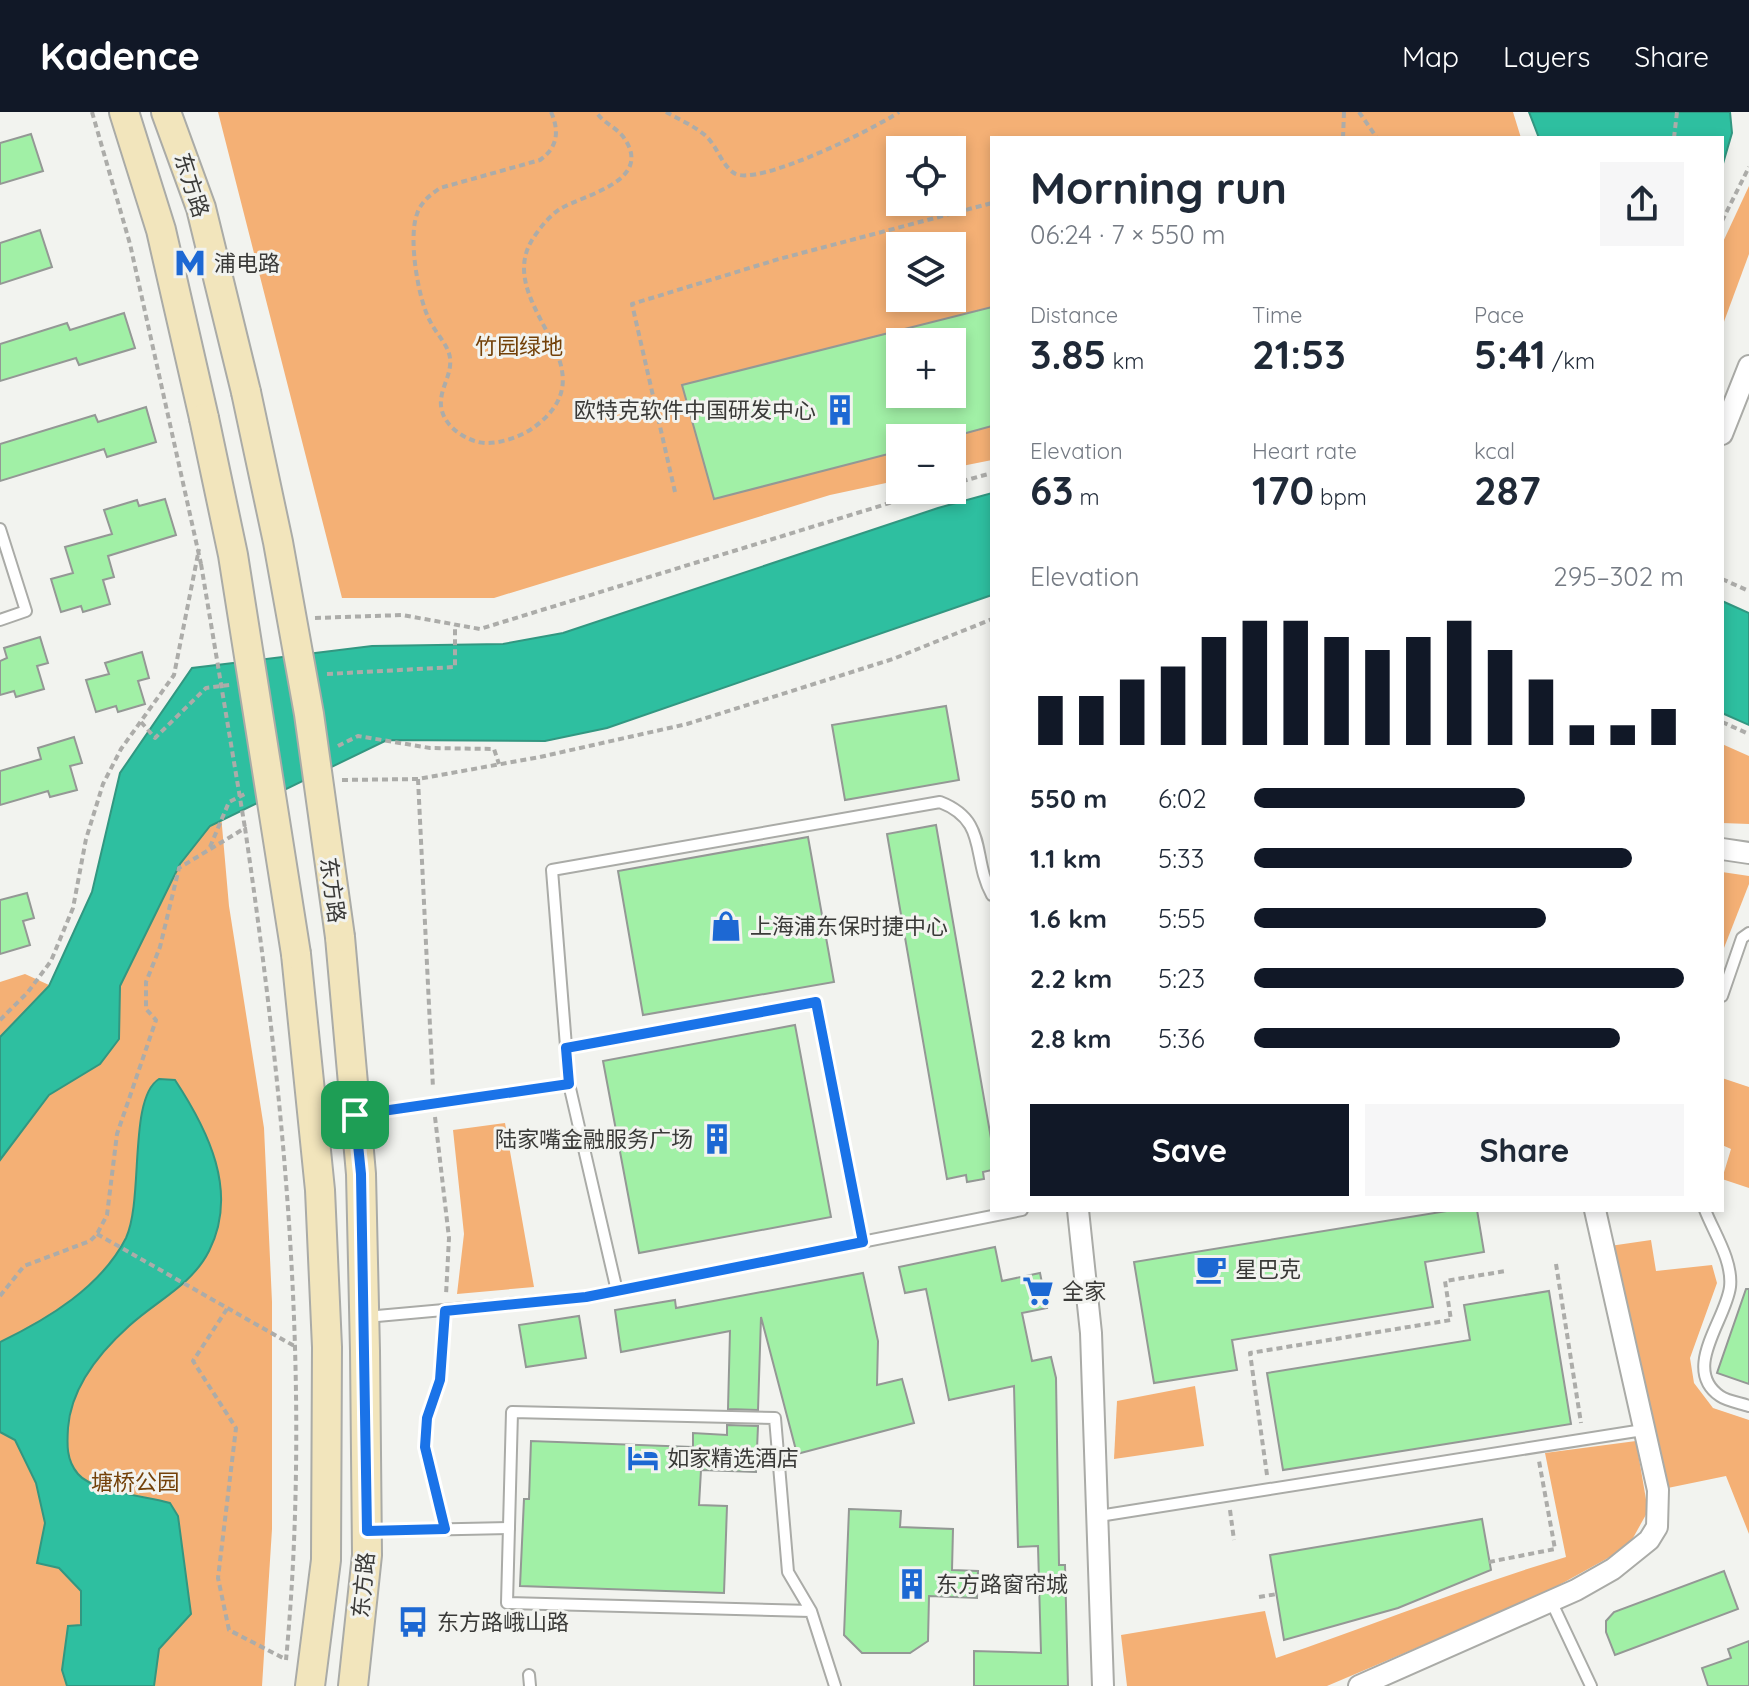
<!DOCTYPE html>
<meta charset="utf-8">
<style>
body{margin:0;font-family:Quicksand,"Noto Sans SC",sans-serif;background:#f6f6f7;color:#1f2937;height:100vh;display:flex;flex-direction:column;font-size:30px;white-space:nowrap}
*{box-sizing:border-box;margin:0}
p{font-size:26px;color:#747a83}
.icon{flex:none;width:44px;height:44px;fill:none;stroke:currentColor;stroke-width:2;stroke-linecap:round;stroke-linejoin:round}
.map{position:relative;flex:1;overflow:hidden}
.panel{position:absolute;left:990px;top:24px;width:734px;height:1076px;display:flex;flex-direction:column;background:#fff;border-radius:0px;box-shadow:0 4px 12px #0003}
.panel>*{flex:none}
.tools{position:absolute;left:886px;top:24px;display:grid;gap:16px}
.tools a{display:grid;place-items:center;width:80px;height:80px;border-radius:0px;background:#fff;box-shadow:0 4px 12px #0003;font-size:40px}
.pin{position:absolute;display:grid;place-items:center;width:68px;height:68px;color:#fff;margin:-34px;border-radius:16px;box-shadow:0 4px 12px #0006}
.round{display:grid;place-items:center;flex:none;width:84px;height:84px;border-radius:0px;background:#f6f6f7}
.summary{display:flex;align-items:center;justify-content:space-between;height:136px;padding:0 40px}
h1{font-size:44px;font-weight:700;line-height:60px}
.metrics{display:grid;grid-template-columns:repeat(3,1fr);gap:12px;height:136px;padding:8px 40px}
.metrics div{display:grid;align-content:center}
.metrics b{font-size:40px;font-weight:700}
.metrics small{font-size:22px;font-weight:400}
.metrics p{font-size:22px}
.chart{height:224px;padding:16px 40px}
.chart p{display:flex;justify-content:space-between}
.chart svg{width:100%;height:144px;margin-top:8px;stroke:#111827;stroke-width:6}
.button{display:flex;gap:16px;margin-top:auto;padding:16px 40px}
.button a{flex:1;height:92px;border-radius:0px;background:#111827;color:#fff;font-size:32px;font-weight:700;line-height:92px;text-align:center}
.button a+a{background:#f6f6f7;color:#1f2937}
ul{padding:0 40px;list-style:none;font-size:26px}
li{display:grid;grid-template-columns:128px 96px 1fr;align-items:center;height:60px}
li i{height:20px;border-radius:10px;background:#111827}
header{display:flex;align-items:center;gap:48px;box-sizing:border-box;height:112px;padding:0 40px;background:#111827;color:#fff}
header strong{font-size:38px}
nav{display:flex;gap:44px;margin-inline-start:auto;font-size:28px}
.map>svg:first-child{display:block}
.green{fill:#f4b075;fill-rule:evenodd}
.water{fill:#2ebfa0;stroke:#329781;stroke-width:2}
.building{fill:#a1f0a6;stroke:#949895;stroke-width:2;fill-rule:evenodd}
.lines{fill:none;stroke-linecap:round;stroke-linejoin:round}
.service-casing{stroke:#aaaba7;stroke-width:14}
.minor-casing{stroke:#aaaba7;stroke-width:24}
.secondary-casing{stroke:#aaaba7;stroke-width:32}
.path{stroke:#acaca9;stroke-width:4;stroke-dasharray:6 4;stroke-linecap:butt}
.service{stroke:#fff;stroke-width:10}
.minor{stroke:#fff;stroke-width:20}
.secondary{stroke:#f2e5bc;stroke-width:28}
.secondary-bridge-casing{stroke:#aaaba7;stroke-width:32;stroke-linecap:butt}
.path-bridge{stroke:#acaca9;stroke-width:4;stroke-dasharray:6 4;stroke-linecap:butt}
.secondary-bridge{stroke:#f2e5bc;stroke-width:28}
.route-casing{stroke:#fff;stroke-width:16}
.route{stroke:#1a73e8;stroke-width:10}
.labels{text-anchor:middle;stroke-width:6;stroke-linejoin:round;paint-order:stroke}
.street-label{font-size:22px;fill:#3a3a38;stroke:#f2f3ef}
.poi-label{font-size:22px;fill:#3a3a38;stroke:#f2f3ef;text-anchor:start}
.park-label{font-size:22px;fill:#734109;stroke:#f2f3ef}
</style>
<header>
<strong>Kadence</strong>
<nav><a>Map</a><a>Layers</a><a>Share</a></nav>
</header>
<div class="map">
<svg width="1749" height="1574" viewBox="0 0 1749 1574">
<rect width="100%" height="100%" fill="#f2f3ef"/>
<g class="green">
<path d="M 218,0 L 1513,0 L 1521,26 L 992,26 L 992,348 L 952,356 L 952,326 L 900,326 L 900,368 L 830,383 L 494,486 L 342,486 ZM 900,38 L 952,38 L 952,90 L 900,90 ZM 900,134 L 952,134 L 952,186 L 900,186 ZM 900,230 L 952,230 L 952,282 L 900,282 Z"/>
<path d="M 1749,74 L 1749,142 L 1722,215 L 1722,132 Z"/>
<path d="M 208,554 L 229,794 L 264,1016 L 272,1190 L 272,1417 L 262,1574 L 0,1574 L 0,870 L 25,862 L 49,873 L 92,780 L 120,661 L 192,556 Z"/>
<path d="M 1722,632 L 1749,644 L 1749,712 L 1722,711 Z"/>
<path d="M 1722,760 L 1749,764 L 1749,772 L 1722,841 Z"/>
<path d="M 1722,966 L 1749,975 L 1749,1076 L 1722,1067 L 1731,1037 L 1722,1033 Z"/>
<path d="M 505,1011 L 534,1175 L 457,1182 L 464,1122 L 453,1018 Z"/>
<path d="M 1651,1128 L 1656,1159 L 1712,1153 L 1717,1171 L 1690,1246 L 1694,1271 L 1713,1296 L 1749,1308 L 1749,1422 L 1726,1364 L 1658,1378 L 1603,1135 Z"/>
<path d="M 1195,1274 L 1204,1334 L 1114,1347 L 1117,1289 Z"/>
<path d="M 1636,1329 L 1648,1399 L 1628,1435 L 1541,1483 L 1327,1574 L 1127,1574 L 1121,1523 L 1265,1499 L 1276,1546 C 1373,1513 1468,1474 1566,1445 L 1545,1341 Z"/>
</g>
<g class="water">
<path d="M 1529,0 L 1730,0 L 1732,21 L 1722,55 L 1722,26 L 1539,26 Z"/>
<path d="M 992,381 L 992,483 L 607,616 L 545,629 L 387,628 L 210,714 L 180,752 L 120,874 L 119,927 L 100,952 L 49,983 L 0,1048 L 0,925 L 49,874 L 92,780 L 120,661 L 192,556 L 372,534 L 503,532 L 563,521 L 938,396 Z"/>
<path d="M 1722,489 L 1749,501 L 1749,613 L 1722,601 Z"/>
<path d="M 159,967 L 175,968 C 208,1018 239,1080 209,1139 C 192,1173 156,1189 129,1214 C 100,1240 71,1276 68,1316 C 67,1332 66,1348 78,1362 C 93,1380 147,1384 170,1391 L 178,1404 L 191,1502 L 159,1537 L 154,1574 L 67,1574 L 62,1558 L 68,1514 L 81,1513 L 81,1479 L 59,1456 L 37,1451 L 45,1411 L 36,1371 L 15,1328 L 0,1320 L 0,1230 C 48,1207 101,1175 126,1126 C 144,1087 128,986 159,967 Z"/>
</g>
<g class="building">
<path d="M 31,22 L 43,59 L 0,72 L 0,31 Z"/>
<path d="M 40,118 L 52,155 L 0,172 L 0,131 Z"/>
<path d="M 992,195 L 992,314 L 948,326 L 900,326 L 900,339 L 714,387 L 682,273 ZM 900,230 L 952,230 L 952,282 L 900,282 Z"/>
<path d="M 124,201 L 135,236 L 79,253 L 76,246 L 0,269 L 0,232 L 67,211 L 70,218 Z"/>
<path d="M 146,295 L 156,330 L 107,345 L 104,337 L 0,369 L 0,332 L 95,303 L 98,310 Z"/>
<path d="M 165,387 L 176,423 L 108,444 L 114,465 L 103,468 L 110,492 L 83,500 L 81,494 L 61,500 L 51,467 L 73,461 L 65,435 L 112,422 L 104,398 L 137,388 L 139,394 Z"/>
<path d="M 40,525 L 48,551 L 37,554 L 44,577 L 16,585 L 14,579 L 0,583 L 0,549 L 7,546 L 4,536 Z"/>
<path d="M 142,540 L 149,566 L 138,569 L 145,592 L 118,600 L 116,594 L 96,600 L 86,568 L 109,562 L 105,551 Z"/>
<path d="M 946,594 L 959,668 L 845,688 L 832,613 Z"/>
<path d="M 74,625 L 82,651 L 70,654 L 77,678 L 50,685 L 48,679 L 0,693 L 0,659 L 41,647 L 38,636 Z"/>
<path d="M 936,713 L 992,1032 L 992,1058 L 983,1060 L 984,1067 L 967,1070 L 966,1063 L 947,1067 L 887,722 Z"/>
<path d="M 808,725 L 834,870 L 643,903 L 618,759 Z"/>
<path d="M 27,781 L 34,806 L 23,809 L 30,833 L 0,842 L 0,788 Z"/>
<path d="M 795,913 L 831,1105 L 639,1141 L 603,949 Z"/>
<path d="M 1453,1098 L 1477,1098 L 1484,1140 L 1425,1150 L 1433,1195 L 1232,1228 L 1237,1258 L 1154,1271 L 1134,1150 Z"/>
<path d="M 995,1135 L 1002,1169 L 1040,1161 L 1047,1196 L 1022,1201 L 1032,1249 L 1051,1245 L 1056,1266 L 1059,1453 L 1065,1453 L 1068,1574 L 974,1574 L 974,1539 L 1041,1541 L 1038,1434 L 1018,1435 L 1014,1274 L 949,1288 L 926,1177 L 905,1181 L 899,1155 Z"/>
<path d="M 863,1161 L 878,1229 L 877,1273 L 902,1267 L 914,1311 L 797,1342 L 761,1205 L 758,1298 L 728,1297 L 730,1219 L 621,1240 L 615,1198 L 675,1188 L 676,1196 Z"/>
<path d="M 1746,1177 L 1749,1177 L 1749,1272 L 1717,1261 Z"/>
<path d="M 1549,1179 L 1571,1312 L 1283,1358 L 1267,1261 L 1470,1228 L 1464,1193 Z"/>
<path d="M 579,1204 L 586,1246 L 526,1255 L 519,1213 Z"/>
<path d="M 727,1313 L 758,1314 L 756,1360 L 701,1358 L 699,1393 L 727,1394 L 724,1481 L 520,1474 L 524,1387 L 529,1387 L 531,1329 L 693,1335 L 693,1321 L 727,1323 Z"/>
<path d="M 849,1397 L 901,1399 L 900,1415 L 953,1417 L 952,1458 L 978,1459 L 977,1486 L 929,1484 L 928,1529 L 910,1541 L 862,1541 L 844,1523 Z"/>
<path d="M 1482,1407 L 1491,1458 L 1398,1496 L 1284,1528 L 1270,1443 Z"/>
<path d="M 1724,1459 L 1738,1497 L 1615,1543 L 1606,1520 L 1606,1509 L 1614,1500 Z"/>
<path d="M 1749,1529 L 1749,1574 L 1708,1574 L 1702,1556 L 1731,1546 L 1728,1537 Z"/>
</g>
<g class="lines">
<defs>
<g id="service">
<path d="M 0,417 L 26,499 L 0,508"/>
<path d="M 1722,884 L 1742,826 L 1749,821"/>
<path d="M 566,936 L 816,890 L 863,1130"/>
<path d="M 569,972 L 617,1179"/>
<path d="M 357,1003 L 569,972 L 552,758 L 940,690 C 989,709 971,745 992,783"/>
<path d="M 1705,1098 C 1714,1121 1733,1149 1730,1175 C 1726,1208 1681,1257 1720,1284 C 1727,1289 1740,1291 1749,1294"/>
<path d="M 366,1205 L 586,1185 L 1022,1098"/>
<path d="M 1099,1404 L 1643,1318"/>
<path d="M 367,1419 L 509,1416"/>
<path d="M 1551,1489 L 1591,1574"/>
<path d="M 811,1499 L 507,1491 L 512,1300 L 775,1306 L 788,1460 L 811,1499 L 835,1574"/>
<path d="M 529,1563 L 530,1574"/>
</g>
<g id="minor">
<path d="M 1722,322 L 1749,254"/>
<path d="M 1722,737 L 1749,741"/>
<path d="M 1078,1098 L 1091,1221 L 1103,1574"/>
<path d="M 1359,1574 L 1576,1478 L 1613,1457 L 1649,1428 L 1657,1415 L 1658,1378 L 1595,1098"/>
</g>
<g id="secondary">
<path d="M 124,0 L 161,118 L 204,306"/>
<path d="M 166,0 L 201,96 L 246,280"/>
<path d="M 340,825 L 361,1062 L 365,1239 L 367,1443 L 353,1574"/>
<path d="M 296,842 L 320,1078 L 327,1235 L 326,1448 L 310,1574"/>
</g>
</defs>
<use href="#service" class="service-casing"/>
<use href="#minor" class="minor-casing"/>
<use href="#secondary" class="secondary-casing"/>
<g class="path">
<path d="M 92,0 L 130,132 L 201,452"/>
<path d="M 551,0 C 560,20 557,36 540,48 L 440,76 C 430,83 421,90 417,102 C 408,126 418,187 430,209 C 436,222 448,232 450,246 C 452,261 442,274 441,288 C 439,309 459,325 478,330 C 494,334 517,326 530,318 C 620,257 492,195 532,128 C 539,117 549,104 560,97 C 583,83 651,70 626,29 C 619,16 604,12 596,0"/>
<path d="M 666,0 C 680,8 697,15 708,26 C 718,37 722,53 734,61 C 756,76 876,16 899,0"/>
<path d="M 1359,0 L 1377,26"/>
<path d="M 1343,26 L 1344,0"/>
<path d="M 1674,26 L 1677,0"/>
<path d="M 1722,109 L 1749,55"/>
<path d="M 952,372 L 992,361"/>
<path d="M 675,380 L 632,192 L 779,147 L 992,91"/>
<path d="M 1722,467 L 1749,479"/>
<path d="M 315,506 L 402,503 L 480,517 L 932,378"/>
<path d="M 327,562 L 455,555 L 455,513"/>
<path d="M 141,610 L 155,626 L 206,576 L 230,573"/>
<path d="M 1722,610 L 1749,622"/>
<path d="M 338,634 L 358,624 L 430,636 L 494,637 L 499,652"/>
<path d="M 418,667 L 433,976"/>
<path d="M 342,668 L 418,667 L 540,645 L 687,612 L 893,547 L 992,507"/>
<path d="M 210,735 L 229,690 L 245,682"/>
<path d="M 0,908 L 28,880 L 51,849 L 73,796 L 86,727 L 103,672 L 121,637 L 174,563 L 199,437"/>
<path d="M 435,1005 L 449,1126 L 446,1183"/>
<path d="M 97,1122 L 296,1235"/>
<path d="M 1556,1152 L 1581,1311"/>
<path d="M 0,1184 L 24,1154 L 90,1129 L 97,1122 L 107,1103 L 117,1022 L 156,908 L 146,897 L 146,870 L 160,835 L 179,756 L 245,716 C 285,990 312,1271 286,1548"/>
<path d="M 227,1197 L 193,1249 L 236,1316 L 218,1466 L 229,1518 L 285,1547"/>
<path d="M 1267,1363 L 1250,1241 L 1451,1208 L 1445,1169 L 1506,1159"/>
<path d="M 1230,1398 L 1234,1428"/>
<path d="M 441,1403 L 425,1335 L 427,1306 L 440,1268 L 444,1212"/>
<path d="M 1489,1450 L 1555,1437 L 1539,1349"/>
<path d="M 1259,1485 L 1277,1482"/>
</g>
<use href="#service" class="service"/>
<use href="#minor" class="minor"/>
<use href="#secondary" class="secondary"/>
<defs>
<g id="secondary-bridge">
<path d="M 246,280 L 278,430 L 309,602 L 340,825"/>
<path d="M 204,306 L 233,443 L 296,842"/>
</g>
</defs>
<use href="#secondary-bridge" class="secondary-bridge-casing"/>
<path class="path-bridge" d="M 201,452 L 245,716"/>
<use href="#secondary-bridge" class="secondary-bridge"/>
</g>
<g class="lines">
<defs>
<path id="route" d="M 816,890 L 863,1130 L 586,1185 L 445,1199 L 440,1268 L 427,1306 L 425,1335 L 445,1417 L 367,1419 L 361,1062 L 355,1003 L 569,972 L 566,936 Z"/>
</defs>
<use href="#route" class="route-casing"/>
<use href="#route" class="route"/>
</g>
<defs>
<symbol id="metro-bare" viewBox="-9 -9 18 18"><path d="M-5.5 5V-5H-3L0 0L3-5H5.5V5H3V-.5L0 4L-3-.5V5Z" fill="#1d68d3" stroke="#f2f3ef" stroke-width="2.5" paint-order="stroke"/></symbol>
<symbol id="building-bare" viewBox="-9 -9 18 18"><path d="M-4-6H4V6H1V3H-1V6H-4ZM-2.5-4.3h1.7v1.8h-1.7ZM.8-4.3h1.7v1.8H.8ZM-2.5-1h1.7V.8h-1.7ZM.8-1h1.7V.8H.8Z" fill="#1d68d3" stroke="#f2f3ef" stroke-width="2.5" paint-order="stroke"/></symbol>
<symbol id="shop-bare" viewBox="-9 -9 18 18"><path d="M-5-2.5h2.3a2.7 3.5 0 0 1 5.4 0H5L5.5 6h-11ZM-1.5-2.5h3a1.5 2.3 0 0 0-3 0Z" fill="#1d68d3" stroke="#f2f3ef" stroke-width="2.5" paint-order="stroke"/></symbol>
<symbol id="cafe-bare" viewBox="-9 -9 18 18"><path d="M-5.5-4.5H6V0H3Q3 3.5 0 3.5H-2.5Q-5.5 3.5-5.5 0ZM3-3.2v2h1.7v-2ZM-6 4.5H4V6H-6Z" fill="#1d68d3" stroke="#f2f3ef" stroke-width="2.5" paint-order="stroke"/></symbol>
<symbol id="supermarket-bare" viewBox="-9 -9 18 18"><path d="M-6-5.5h2.5l.6 2H6L4.5 2H-2.5L-4.4-4H-6ZM-1.5 3.2a1.3 1.3 0 1 0 .1 0ZM3 3.2a1.3 1.3 0 1 0 .1 0Z" fill="#1d68d3" stroke="#f2f3ef" stroke-width="2.5" paint-order="stroke"/></symbol>
<symbol id="hotel-bare" viewBox="-9 -9 18 18"><path d="M-6-4.5h1.5V1H6V5H4.5V3h-9V5H-6ZM-4 0a1.8 1.8 0 1 1 3.6 0ZM.5 0V-2.5h3Q6-2.5 6 0Z" fill="#1d68d3" stroke="#f2f3ef" stroke-width="2.5" paint-order="stroke"/></symbol>
<symbol id="bus-bare" viewBox="-9 -9 18 18"><path d="M-5-6H5V4H4V6H2V4H-2V6H-4V4H-5ZM-3.5-4V0h7V-4ZM-3.5 1.2v1.5H-2V1.2ZM2 1.2v1.5H3.5V1.2Z" fill="#1d68d3" stroke="#f2f3ef" stroke-width="2.5" paint-order="stroke"/></symbol>
</defs>
<g fill-rule="evenodd">
<use href="#metro-bare" x="168" y="129" width="44" height="44"/>
<use href="#building-bare" x="818" y="276" width="44" height="44"/>
<use href="#shop-bare" x="704" y="792" width="44" height="44"/>
<use href="#building-bare" x="695" y="1005" width="44" height="44"/>
<use href="#cafe-bare" x="1189" y="1135" width="44" height="44"/>
<use href="#supermarket-bare" x="1016" y="1157" width="44" height="44"/>
<use href="#hotel-bare" x="621" y="1324" width="44" height="44"/>
<use href="#building-bare" x="890" y="1450" width="44" height="44"/>
<use href="#bus-bare" x="391" y="1488" width="44" height="44"/>
</g>
<g class="labels">
<g class="street-label">
<text transform="translate(192 73) rotate(72)" y="8">东方路</text>
<text transform="translate(333 778) rotate(82)" y="8">东方路</text>
<text transform="translate(363 1473) rotate(-85)" y="8">东方路</text>
</g>
<g class="poi-label">
<text x="214" y="159">浦电路</text>
<text x="816" y="306" text-anchor="end">欧特克软件中国研发中心</text>
<text x="750" y="822">上海浦东保时捷中心</text>
<text x="693" y="1035" text-anchor="end">陆家嘴金融服务广场</text>
<text x="1235" y="1165">星巴克</text>
<text x="1062" y="1187">全家</text>
<text x="667" y="1354">如家精选酒店</text>
<text x="936" y="1480">东方路窗帘城</text>
<text x="437" y="1518">东方路峨山路</text>
</g>
<g class="park-label">
<text x="519" y="242">竹园绿地</text>
<text x="135" y="1378">塘桥公园</text>
</g>
</g>
</svg>
<div class="tools">
<a><svg class="icon" aria-label="locate" viewBox="0 0 24 24"><circle cx="12" cy="12" r="6"/><path d="M12 2v4M12 18v4M2 12h4M18 12h4"/></svg></a>
<a><svg class="icon" aria-label="layers" viewBox="0 0 24 24"><path d="M12 4l9 5-9 5-9-5zM3 14l9 5 9-5"/></svg></a>
<a>+</a>
<a>−</a>
</div>
<div class="pin" style="left:355px;top:1003px;background:#1e9e55"><svg class="icon" aria-label="arrive" viewBox="0 0 24 24"><path d="M6 21V4h12l-3 4 3 4H6"/></svg></div>
<section class="panel">
<div class="summary"><div><h1>Morning run</h1><p>06:24 · 7 × 550 m</p></div><a class="round"><svg class="icon" aria-label="share" viewBox="0 0 24 24"><path d="M12 15V3M7 8l5-5 5 5M5 13v7h14v-7"/></svg></a></div>
<div class="metrics">
<div><p>Distance</p><b>3.85<small> km</small></b></div>
<div><p>Time</p><b>21:53</b></div>
<div><p>Pace</p><b>5:41<small> /km</small></b></div>
</div>
<div class="metrics">
<div><p>Elevation</p><b>63<small> m</small></b></div>
<div><p>Heart rate</p><b>170<small> bpm</small></b></div>
<div><p>kcal</p><b>287</b></div>
</div>
<div class="chart"><p><span>Elevation</span>295–302 m</p>
<svg viewBox="0 0 160 44" preserveAspectRatio="none"><path d="M5 44V29M15 44V29M25 44V24M35 44V20M45 44V11M55 44V6M65 44V6M75 44V11M85 44V15M95 44V11M105 44V6M115 44V15M125 44V24M135 44V38M145 44V38M155 44V33"/></svg>
</div>
<ul>
<li><b>550 m</b>6:02<i style="width:63%"></i></li>
<li><b>1.1 km</b>5:33<i style="width:88%"></i></li>
<li><b>1.6 km</b>5:55<i style="width:68%"></i></li>
<li><b>2.2 km</b>5:23<i style="width:100%"></i></li>
<li><b>2.8 km</b>5:36<i style="width:85%"></i></li>
</ul>
<div class="button"><a>Save</a><a>Share</a></div>
</section>
</div>
